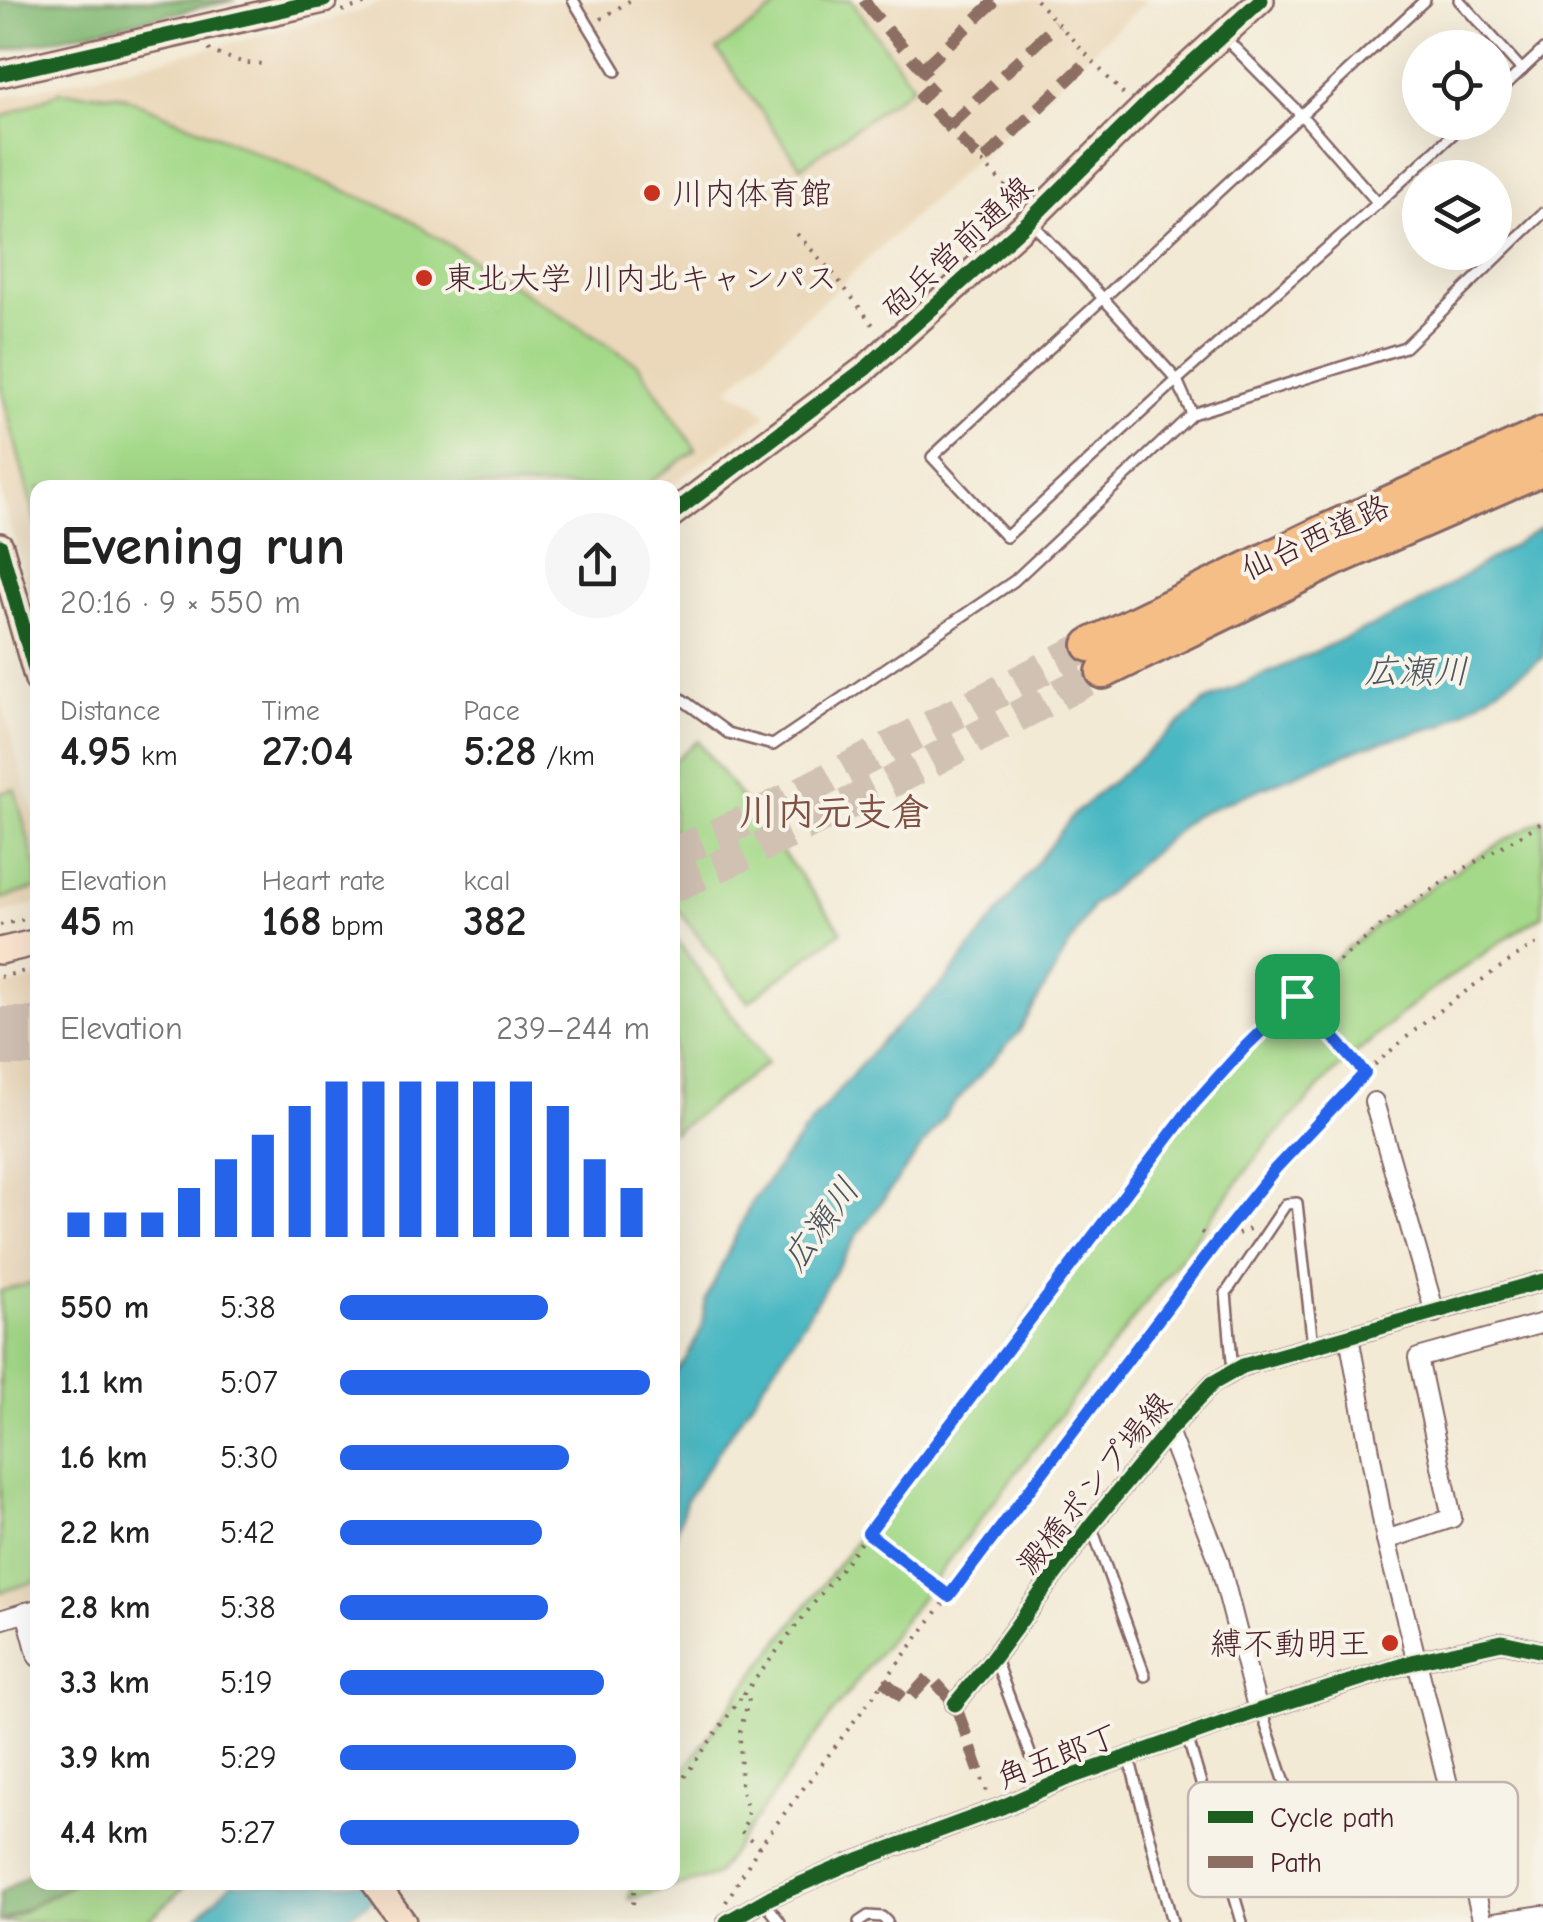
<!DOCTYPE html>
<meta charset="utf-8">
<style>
body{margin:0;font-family:"Comic Neue","Klee One",sans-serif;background:#f6f6f6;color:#222;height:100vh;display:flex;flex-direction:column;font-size:38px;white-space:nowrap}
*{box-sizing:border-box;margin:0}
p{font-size:32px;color:#767676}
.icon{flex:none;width:55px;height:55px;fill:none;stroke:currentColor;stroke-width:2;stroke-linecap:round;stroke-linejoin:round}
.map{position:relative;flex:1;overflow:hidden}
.sheet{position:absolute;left:30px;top:480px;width:650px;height:1410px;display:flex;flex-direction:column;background:#fff;border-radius:20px;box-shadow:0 10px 40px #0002}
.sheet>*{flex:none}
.buttons{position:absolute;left:1402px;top:30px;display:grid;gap:20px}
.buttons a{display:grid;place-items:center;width:110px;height:110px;border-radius:50%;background:#fff;box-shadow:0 10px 40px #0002;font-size:50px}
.pin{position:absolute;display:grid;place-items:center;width:85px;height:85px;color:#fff;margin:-42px;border-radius:20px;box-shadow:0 5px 15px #0006}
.round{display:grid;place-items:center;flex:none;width:105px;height:105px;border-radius:52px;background:#f6f6f6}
.overview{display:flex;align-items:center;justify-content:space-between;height:170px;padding:0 30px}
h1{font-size:55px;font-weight:700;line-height:75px}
.stats{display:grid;grid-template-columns:repeat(3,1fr);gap:15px;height:170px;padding:10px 30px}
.stats div{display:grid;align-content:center}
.stats b{font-size:42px;font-weight:700}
.stats small{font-size:28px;font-weight:400}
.stats p{font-size:28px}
.chart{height:280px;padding:20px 30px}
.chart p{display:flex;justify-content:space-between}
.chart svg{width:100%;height:180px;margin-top:10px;stroke:#2563eb;stroke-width:6}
ul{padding:0 30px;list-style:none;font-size:32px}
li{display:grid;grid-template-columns:160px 120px 1fr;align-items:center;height:75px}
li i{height:25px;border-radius:12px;background:#2563eb}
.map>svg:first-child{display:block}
.built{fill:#ebd8ba}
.green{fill:#a4d989;stroke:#777c5a;stroke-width:2.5}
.forest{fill:#83b975;stroke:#666c50;stroke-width:2.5}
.water{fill:#4ab8c3;stroke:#4a6c77;stroke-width:2.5}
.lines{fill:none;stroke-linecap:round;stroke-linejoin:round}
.highway-tunnel{stroke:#d1c1b3;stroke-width:32;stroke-dasharray:32 16;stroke-linecap:butt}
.lane-casing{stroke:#856666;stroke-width:14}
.street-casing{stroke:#856666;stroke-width:22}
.secondary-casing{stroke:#856666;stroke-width:30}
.highway-casing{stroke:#856666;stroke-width:38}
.path{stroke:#856666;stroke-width:4;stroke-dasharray:2.5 8;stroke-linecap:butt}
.lane{stroke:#fff;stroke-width:9}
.street{stroke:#fff;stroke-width:18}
.secondary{stroke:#fbe5cf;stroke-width:25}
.highway{stroke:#f6be87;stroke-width:32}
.quiet{stroke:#8d6e63;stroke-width:12;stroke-dasharray:25 12;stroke-linecap:butt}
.cycleway-casing{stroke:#f7f3e8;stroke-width:21}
.cycleway{stroke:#1b5e20;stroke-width:15}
.route-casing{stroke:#fff;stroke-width:20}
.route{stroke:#2563eb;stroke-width:12}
.poi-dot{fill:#c8321e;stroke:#f7f3e8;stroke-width:4}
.labels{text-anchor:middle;stroke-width:8;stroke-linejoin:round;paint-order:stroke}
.poi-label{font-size:32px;fill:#4a1f2b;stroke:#f7f3e8;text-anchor:start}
.street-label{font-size:32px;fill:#4a1f2b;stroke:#f7f3e8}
.water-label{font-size:35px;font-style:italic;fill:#4a5560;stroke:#f7f3e8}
.quarter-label{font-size:38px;font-weight:bold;fill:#805143;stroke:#f7f3e8}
.key{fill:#f7f3e8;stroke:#c3b3af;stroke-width:2.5}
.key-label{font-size:28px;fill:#4a1f2b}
</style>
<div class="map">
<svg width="1543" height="1922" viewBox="0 0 1543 1922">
<rect width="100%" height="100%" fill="#f7f3e8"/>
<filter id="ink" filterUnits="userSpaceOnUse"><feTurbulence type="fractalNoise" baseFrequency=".01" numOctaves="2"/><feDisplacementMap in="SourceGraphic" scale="20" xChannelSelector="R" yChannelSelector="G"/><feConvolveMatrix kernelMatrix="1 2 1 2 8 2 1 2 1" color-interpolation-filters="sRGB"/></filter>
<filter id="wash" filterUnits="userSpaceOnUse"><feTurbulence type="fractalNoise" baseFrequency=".0048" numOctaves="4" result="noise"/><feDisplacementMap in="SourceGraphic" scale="40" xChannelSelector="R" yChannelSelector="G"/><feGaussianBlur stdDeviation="2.25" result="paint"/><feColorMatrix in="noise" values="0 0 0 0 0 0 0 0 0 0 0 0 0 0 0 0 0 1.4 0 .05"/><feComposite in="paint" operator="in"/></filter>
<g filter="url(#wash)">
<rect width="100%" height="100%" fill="#f3ead5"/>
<g class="built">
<path d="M 386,0 L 1147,0 L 728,389 L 753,402 L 767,415 L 668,487 L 38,488 L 37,623 L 0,490 L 0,98 L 359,12 Z"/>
<path d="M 0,699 L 38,827 L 37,904 L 0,914 Z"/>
<path d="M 37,979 L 37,1598 L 0,1609 L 0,987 Z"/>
</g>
<g class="green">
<path d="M 787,0 L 851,0 L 913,86 L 801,167 L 717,50 Z"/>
<path d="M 59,92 L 120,95 L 400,214 L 638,364 L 696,450 L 643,487 L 38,488 L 37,527 L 0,383 L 0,118 Z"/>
<path d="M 698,741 L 842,931 L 748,1002 L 673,903 L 673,761 Z"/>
<path d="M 15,789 L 37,871 L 37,888 L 0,899 L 0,793 Z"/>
<path d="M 1543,819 L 1543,915 L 1511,935 L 1423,996 L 1334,1072 L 1263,1149 L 816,1735 L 715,1876 L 629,1899 L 631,1883 L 672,1882 L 672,1788 L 675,1783 L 739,1694 L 1188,1106 C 1222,1068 1256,1030 1294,995 C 1367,926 1454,867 1543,819 Z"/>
<path d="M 673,935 L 767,1063 L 673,1133 Z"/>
<path d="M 37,1282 L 37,1581 L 0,1592 L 0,1291 Z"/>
<path d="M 75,1883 L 188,1883 L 147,1922 L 3,1922 Z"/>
</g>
<g class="forest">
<path d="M 0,0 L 235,0 L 0,51 Z"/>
<path d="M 37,1870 L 38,1882 L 75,1883 L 0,1922 L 0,1893 Z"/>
</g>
<g class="water">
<path d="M 1543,526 L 1543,658 L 1443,725 L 1366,746 L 1193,816 L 1092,906 L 1019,1032 L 951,1107 L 860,1231 L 783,1355 L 687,1498 L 673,1543 L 673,1376 L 684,1362 L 701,1330 L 706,1299 L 751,1203 L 806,1129 L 882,1040 L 947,979 L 1074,814 L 1206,701 L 1414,607 Z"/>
<path d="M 232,1883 L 396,1883 L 340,1922 L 192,1922 Z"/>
</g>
</g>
<g filter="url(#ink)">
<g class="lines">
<g class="highway-tunnel">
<path d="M 672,854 L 739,824 L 1090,645"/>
<path d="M 672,887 C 820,823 960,745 1103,672"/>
<path d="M 0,1023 L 38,1023"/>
<path d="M 0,1050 L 38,1050"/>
</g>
<defs>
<g id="lane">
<path d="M 573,0 L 616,71"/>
<path d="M 1425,0 L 932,457 L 1006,537 L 1177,380 L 1378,203 L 1466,122"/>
<path d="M 1459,0 L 1522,70"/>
<path d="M 1224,37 L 1302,116 L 1378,203"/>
<path d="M 1495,95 L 1543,50"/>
<path d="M 1031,222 L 1102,297 L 1177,380 L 1192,414"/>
<path d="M 672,692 L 728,733 L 773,745 L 1014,581 L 1192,414 L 1405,347 L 1543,213"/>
<path d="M 1233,1372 L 1226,1293 L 1286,1204 L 1297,1203 L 1313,1346"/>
<path d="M 1092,1528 L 1145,1676"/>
<path d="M 995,1659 L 1031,1756"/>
<path d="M 1261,1710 L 1315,1874"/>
<path d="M 1187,1736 L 1242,1922"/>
<path d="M 1129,1757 L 1172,1922"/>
<path d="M 764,1901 L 780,1922"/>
<path d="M 859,1922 L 868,1916 L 882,1917 L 887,1922"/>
</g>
<g id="street">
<path d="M 1374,1102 L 1435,1313"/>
<path d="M 1349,1336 L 1386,1540"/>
<path d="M 1168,1431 L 1219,1561 L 1258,1711"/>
<path d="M 26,1612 L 38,1657"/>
<path d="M 0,1620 L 37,1609"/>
<path d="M 955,1704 L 994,1657 L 1091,1525 L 1168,1431 L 1213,1383 L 1243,1366 L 1543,1281"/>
<path d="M 727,1922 L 771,1897 L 845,1865 L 1002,1807 L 1065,1779 L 1258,1711 L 1416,1661 L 1502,1642 L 1543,1651"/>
<path d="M 1483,1922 L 1386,1540 L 1452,1518 L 1418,1358 L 1543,1323"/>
<path d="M 1495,1922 L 1543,1915"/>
</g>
<g id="secondary">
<path d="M 0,74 L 324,0"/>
<path d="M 672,514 L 866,368 L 1029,221 L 1151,100 L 1261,0"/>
<path d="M 0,546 L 38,680"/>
<path d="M 0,951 L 38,942"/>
<path d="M 374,1882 L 403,1922"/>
</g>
<g id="highway">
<path d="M 1090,645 L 1325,531 L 1543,434"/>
<path d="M 1103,672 L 1337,558 L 1543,468"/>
</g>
</defs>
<use href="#lane" class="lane-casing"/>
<use href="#street" class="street-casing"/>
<use href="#secondary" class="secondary-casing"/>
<use href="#highway" class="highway-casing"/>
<g class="path">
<path d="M 1036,0 L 1125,96"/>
<path d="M 342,11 L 376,0"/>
<path d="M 601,19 L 631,0"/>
<path d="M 209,49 L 211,52 L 245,63 L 266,64"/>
<path d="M 982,162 L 1020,202"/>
<path d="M 797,234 L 832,272 L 877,330"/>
<path d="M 0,925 L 38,916"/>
<path d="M 0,977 L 38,968"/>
<path d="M 1365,1073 L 1297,996 L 1388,920 L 1450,877 L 1543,822"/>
<path d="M 1201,1232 L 1216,1243 L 1254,1227"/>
<path d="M 949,1596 L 868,1533 L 1192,1106 L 1246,1046 L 1297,996 L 1287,987"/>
<path d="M 982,1779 L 988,1794"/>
<path d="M 672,1794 L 743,1695"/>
<path d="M 759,1847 L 741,1831 L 747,1820 L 748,1810 L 741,1788 L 740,1731 L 749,1699 L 743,1695 L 868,1533 L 856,1523"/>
<path d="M 726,1902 L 759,1847 L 1216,1243 C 1251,1202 1283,1158 1320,1118 C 1386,1049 1461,990 1543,940"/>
<path d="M 633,1904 L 635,1882"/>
</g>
<use href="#lane" class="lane"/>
<use href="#street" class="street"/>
<use href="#secondary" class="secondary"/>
<use href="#highway" class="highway"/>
<g class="quiet">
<path d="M 864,0 L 872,12 L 935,84 L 921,97 L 982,162 L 1090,59"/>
<path d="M 922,69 L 996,0"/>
<path d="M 949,126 L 1057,24"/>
<path d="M 884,1681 L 907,1701 L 930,1676 L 955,1704 L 982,1779"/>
</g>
<defs>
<g id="cycleway">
<path d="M 0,74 L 324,0"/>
<path d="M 672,514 L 866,368 L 1029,221 L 1151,100 L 1261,0"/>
<path d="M 0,546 L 38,680"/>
<path d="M 955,1704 L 994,1657 L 1091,1525 L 1168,1431 L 1213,1383 L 1243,1366 L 1543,1281"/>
<path d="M 727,1922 L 771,1897 L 845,1865 L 1002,1807 L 1065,1779 L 1258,1711 L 1416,1661 L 1502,1642 L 1543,1651"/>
</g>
</defs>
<use href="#cycleway" class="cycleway-casing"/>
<use href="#cycleway" class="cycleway"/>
</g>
</g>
<g class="lines" filter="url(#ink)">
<defs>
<path id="route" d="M 1297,996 L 1365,1073 L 1275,1169 L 1216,1243 L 949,1596 L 868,1533 L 1192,1106 L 1246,1046 Z"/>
</defs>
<use href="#route" class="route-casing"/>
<use href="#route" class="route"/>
</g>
<g class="poi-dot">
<circle cx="652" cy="193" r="10"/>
<circle cx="424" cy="278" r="10"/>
<circle cx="1390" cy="1643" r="10"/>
</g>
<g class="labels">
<g class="poi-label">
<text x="672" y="204">川内体育館</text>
<text x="444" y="289">東北大学 川内北キャンパス</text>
<text x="1370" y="1654" text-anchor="end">縛不動明王</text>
</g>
<g class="street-label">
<text transform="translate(957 247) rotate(-43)" y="11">砲兵営前通線</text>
<text transform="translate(1315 537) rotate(-25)" y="11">仙台西道路</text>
<text transform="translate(1094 1483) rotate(-51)" y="11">澱橋ポンプ場線</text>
<text transform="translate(1057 1756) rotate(-21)" y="11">角五郎丁</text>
</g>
<g class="water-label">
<text x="1416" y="683">広瀬川</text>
<text transform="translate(820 1224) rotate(-54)" y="12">広瀬川</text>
</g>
<g class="quarter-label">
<text x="834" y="825">川内元支倉</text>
</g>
</g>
<rect x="1188" y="1782" width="330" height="115" rx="15" class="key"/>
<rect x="1208" y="1811" width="45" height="12" fill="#1b5e20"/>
<rect x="1208" y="1856" width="45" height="12" fill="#8d6e63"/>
<g class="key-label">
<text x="1270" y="1827">Cycle path</text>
<text x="1270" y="1872">Path</text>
</g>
</svg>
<div class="buttons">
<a><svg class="icon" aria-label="locate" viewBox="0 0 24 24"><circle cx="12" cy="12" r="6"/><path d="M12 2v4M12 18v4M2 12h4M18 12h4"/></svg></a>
<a><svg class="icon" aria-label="layers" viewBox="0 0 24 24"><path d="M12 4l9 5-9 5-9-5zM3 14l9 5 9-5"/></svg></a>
</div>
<div class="pin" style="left:1297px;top:996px;background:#1e9e55"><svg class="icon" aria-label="arrive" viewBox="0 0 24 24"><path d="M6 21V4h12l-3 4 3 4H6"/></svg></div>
<section class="sheet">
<div class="overview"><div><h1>Evening run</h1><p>20:16 · 9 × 550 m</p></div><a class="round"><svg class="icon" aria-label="share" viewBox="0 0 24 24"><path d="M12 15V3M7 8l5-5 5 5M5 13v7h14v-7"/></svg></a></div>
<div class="stats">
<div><p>Distance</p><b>4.95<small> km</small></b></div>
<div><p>Time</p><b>27:04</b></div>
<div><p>Pace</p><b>5:28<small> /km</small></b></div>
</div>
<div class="stats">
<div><p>Elevation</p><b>45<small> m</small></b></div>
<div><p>Heart rate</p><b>168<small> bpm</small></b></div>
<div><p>kcal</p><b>382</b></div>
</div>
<div class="chart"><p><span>Elevation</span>239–244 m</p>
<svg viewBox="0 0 160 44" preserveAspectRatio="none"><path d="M5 44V38M15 44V38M25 44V38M35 44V32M45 44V25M55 44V19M65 44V12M75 44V6M85 44V6M95 44V6M105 44V6M115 44V6M125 44V6M135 44V12M145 44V25M155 44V32"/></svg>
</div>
<ul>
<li><b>550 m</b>5:38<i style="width:67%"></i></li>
<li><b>1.1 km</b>5:07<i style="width:100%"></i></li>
<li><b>1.6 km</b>5:30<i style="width:74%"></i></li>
<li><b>2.2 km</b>5:42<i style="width:65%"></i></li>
<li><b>2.8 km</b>5:38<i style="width:67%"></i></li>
<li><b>3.3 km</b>5:19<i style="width:85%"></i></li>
<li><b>3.9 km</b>5:29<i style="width:76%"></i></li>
<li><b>4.4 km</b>5:27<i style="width:77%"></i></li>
</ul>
</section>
</div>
